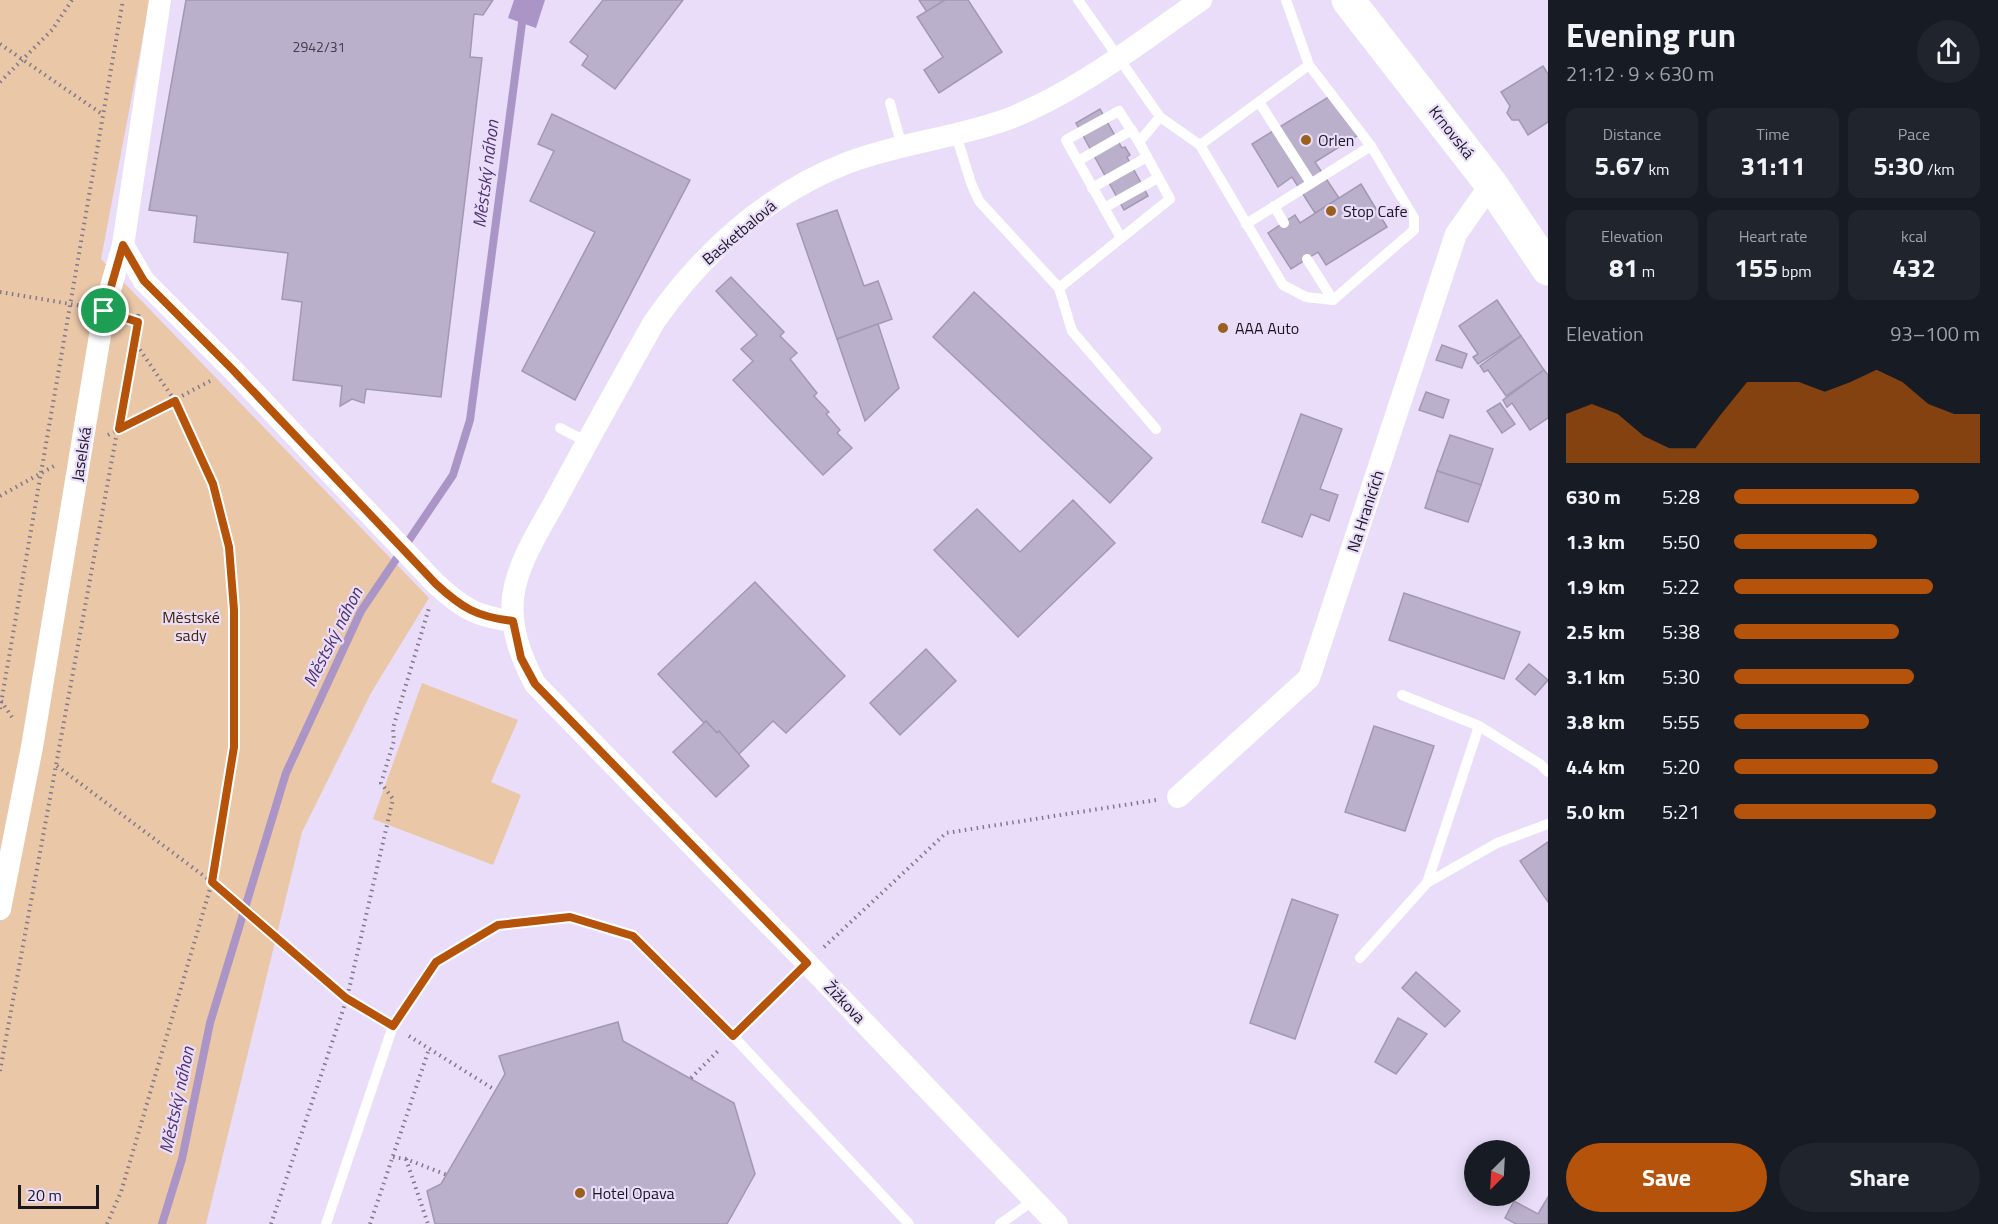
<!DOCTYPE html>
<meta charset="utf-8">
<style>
body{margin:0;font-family:"Titillium Web",sans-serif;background:#20242c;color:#f1f3f6;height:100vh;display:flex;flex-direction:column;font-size:22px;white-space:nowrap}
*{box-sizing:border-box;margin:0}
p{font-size:20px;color:#9ea1a6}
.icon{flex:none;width:33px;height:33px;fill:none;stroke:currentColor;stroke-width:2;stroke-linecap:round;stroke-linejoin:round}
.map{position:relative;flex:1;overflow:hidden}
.details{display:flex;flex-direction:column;background:#171b24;width:450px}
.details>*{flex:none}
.needle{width:39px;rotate:204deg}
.fabs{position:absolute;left:1464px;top:1140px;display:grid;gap:12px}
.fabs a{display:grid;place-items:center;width:66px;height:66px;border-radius:50%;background:#171b24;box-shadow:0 3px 15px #0003;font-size:30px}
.scale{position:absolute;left:18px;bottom:15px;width:81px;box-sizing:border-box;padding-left:6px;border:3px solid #1b1721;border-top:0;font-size:16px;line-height:21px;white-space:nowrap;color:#1b1721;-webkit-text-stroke:4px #e9ddf9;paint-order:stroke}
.pin{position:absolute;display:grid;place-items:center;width:51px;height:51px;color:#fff;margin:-26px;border:3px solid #fff;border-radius:50%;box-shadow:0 2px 6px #0007}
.round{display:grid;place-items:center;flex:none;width:63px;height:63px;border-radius:32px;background:#20242c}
.head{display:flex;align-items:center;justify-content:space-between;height:102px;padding:0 18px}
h1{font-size:33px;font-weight:700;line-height:45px}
.stats{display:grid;grid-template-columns:repeat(3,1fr);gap:9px;height:102px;padding:6px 18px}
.stats div{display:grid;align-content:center;border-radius:12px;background:#20242c;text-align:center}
.stats b{font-size:26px;font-weight:700}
.stats small{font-size:16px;font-weight:400}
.stats p{font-size:16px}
.chart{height:168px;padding:12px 18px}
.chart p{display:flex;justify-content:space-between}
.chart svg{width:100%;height:108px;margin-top:6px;fill:#b45309;opacity:.7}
.cta{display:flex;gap:12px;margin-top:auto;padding:12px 18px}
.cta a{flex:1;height:69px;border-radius:36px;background:#b45309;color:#fff;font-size:24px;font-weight:700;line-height:69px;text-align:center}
.cta a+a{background:#20242c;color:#f1f3f6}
ul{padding:0 18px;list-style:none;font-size:20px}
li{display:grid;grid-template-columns:96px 72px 1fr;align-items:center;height:45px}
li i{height:15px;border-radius:8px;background:#b45309}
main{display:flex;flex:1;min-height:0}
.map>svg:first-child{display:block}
.green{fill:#e9c7a7}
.water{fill:#ab95c7}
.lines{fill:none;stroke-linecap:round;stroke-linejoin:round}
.stream{stroke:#ab95c7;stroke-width:8}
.building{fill:#bbb0cb;stroke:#a398b2;stroke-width:1.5}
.path{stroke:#80798b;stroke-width:4;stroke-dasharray:1.5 4.5;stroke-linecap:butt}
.service{stroke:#fff;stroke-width:10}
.minor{stroke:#fff;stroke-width:22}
.primary{stroke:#fff;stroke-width:33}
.route-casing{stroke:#fff;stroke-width:12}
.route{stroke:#b45309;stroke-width:8}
.poi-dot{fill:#9a601e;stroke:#e9ddf9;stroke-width:2}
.labels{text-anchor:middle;stroke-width:4.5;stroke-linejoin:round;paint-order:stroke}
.number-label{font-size:14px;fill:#433d4c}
.street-label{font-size:16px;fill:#1b1721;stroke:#e9ddf9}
.poi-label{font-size:16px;fill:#1b1721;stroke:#e9ddf9;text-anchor:start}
.park-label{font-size:16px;fill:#422503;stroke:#e9ddf9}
.water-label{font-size:18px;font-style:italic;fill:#50326f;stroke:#e9ddf9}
</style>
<main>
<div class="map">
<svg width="1548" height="1224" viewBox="0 0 1548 1224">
<rect width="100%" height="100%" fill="#e9ddf9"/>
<g class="green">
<path d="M 0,0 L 150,0 L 101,259 L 429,598 L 371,693 L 302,832 L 206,1224 L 0,1224 Z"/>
<path d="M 422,683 L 518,720 L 491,782 L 521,795 L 493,865 L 373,819 Z"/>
</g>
<path class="water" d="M 514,0 L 545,0 L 536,28 L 508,18 Z"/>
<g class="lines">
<path class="stream" d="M 162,1224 L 182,1159 L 210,1023 L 286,773 L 361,611 L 453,475 L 470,420 L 522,23 L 530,0"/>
</g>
<g class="building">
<path d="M 186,0 L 493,0 L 483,15 L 474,14 L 470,57 L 482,58 L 441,397 L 366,389 L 364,403 L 352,399 L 340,406 L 342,386 L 293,380 L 302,302 L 282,299 L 288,253 L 194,242 L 197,216 L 149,210 Z"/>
<path d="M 603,0 L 683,0 L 615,89 L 582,65 L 588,56 L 570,42 Z"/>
<path d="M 919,0 L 945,0 L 927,12 Z"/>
<path d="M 945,0 L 968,0 L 1002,52 L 939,93 L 924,70 L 943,57 L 917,17 Z"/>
<path d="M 1543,66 L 1548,74 L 1548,122 L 1528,135 L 1519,120 L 1512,120 L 1507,113 L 1510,106 L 1501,92 Z"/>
<path d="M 1335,93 L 1360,134 L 1315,162 L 1339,198 L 1315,213 L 1292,177 L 1278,187 L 1252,144 Z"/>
<path d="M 1100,109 L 1122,148 L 1125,147 L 1130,155 L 1127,157 L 1148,196 L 1124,210 L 1076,123 Z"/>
<path d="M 552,114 L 690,180 L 575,400 L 522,371 L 595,232 L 530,201 L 554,151 L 538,144 Z"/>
<path d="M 1361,184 L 1387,227 L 1326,265 L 1318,252 L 1291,269 L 1268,233 L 1295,215 L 1300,223 Z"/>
<path d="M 837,210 L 864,286 L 878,281 L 892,319 L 837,339 L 797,224 Z"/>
<path d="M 731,277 L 784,332 L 780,336 L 797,353 L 790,359 L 817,393 L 814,396 L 829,412 L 826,414 L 840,430 L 837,433 L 852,448 L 823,475 L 733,380 L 753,361 L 741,349 L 757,335 L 716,291 Z"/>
<path d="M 974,292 L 1152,458 L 1110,503 L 933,337 Z"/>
<path d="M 1497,300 L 1521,336 L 1478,364 L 1473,357 L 1478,354 L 1459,326 Z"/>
<path d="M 878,324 L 899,388 L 865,421 L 837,339 Z"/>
<path d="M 1521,336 L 1544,370 L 1506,396 L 1488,370 L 1484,372 L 1480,366 Z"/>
<path d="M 1442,345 L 1467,354 L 1462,368 L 1436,360 Z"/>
<path d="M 1544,370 L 1548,375 L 1548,418 L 1530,430 L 1512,403 L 1507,407 L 1503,400 Z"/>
<path d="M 1426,392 L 1449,400 L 1443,418 L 1419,410 Z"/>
<path d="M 1500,403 L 1515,424 L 1502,433 L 1487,411 Z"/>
<path d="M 1301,414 L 1342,429 L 1320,489 L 1338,495 L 1329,521 L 1311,514 L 1302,537 L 1262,522 Z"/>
<path d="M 1450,435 L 1493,449 L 1481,485 L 1437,471 Z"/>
<path d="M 1437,471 L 1481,485 L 1468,522 L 1425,508 Z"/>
<path d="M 1073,500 L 1115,543 L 1018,637 L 934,550 L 977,509 L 1020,552 Z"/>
<path d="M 755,582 L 845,676 L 786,733 L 773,721 L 738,755 L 719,731 L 717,733 L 706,721 L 704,723 L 658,674 Z"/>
<path d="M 1404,593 L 1520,632 L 1504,679 L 1389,640 Z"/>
<path d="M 926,649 L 956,681 L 900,735 L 870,703 Z"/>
<path d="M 1529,664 L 1548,680 L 1535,695 L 1516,679 Z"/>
<path d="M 706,721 L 717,733 L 719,731 L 749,766 L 716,797 L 673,752 Z"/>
<path d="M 1374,726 L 1434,746 L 1405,831 L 1345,812 Z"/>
<path d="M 1548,842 L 1548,902 L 1520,861 Z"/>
<path d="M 1292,899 L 1338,915 L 1295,1039 L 1250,1023 Z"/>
<path d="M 1416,972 L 1460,1011 L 1445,1027 L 1402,988 Z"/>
<path d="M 1398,1018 L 1427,1034 L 1396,1074 L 1375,1062 Z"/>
<path d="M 618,1022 L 623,1041 L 734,1103 L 755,1174 L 727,1224 L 435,1224 L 427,1191 L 441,1184 L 505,1074 L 499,1056 Z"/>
<path d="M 1548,1197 L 1548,1224 L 1516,1224 L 1505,1218 L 1514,1201 L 1538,1214 Z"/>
</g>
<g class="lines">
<g class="path">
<path d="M 0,44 L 102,114"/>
<path d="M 0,82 L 52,30 L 72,0"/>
<path d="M 0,292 L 82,306"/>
<path d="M 108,435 L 210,381"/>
<path d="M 0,496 L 54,466"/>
<path d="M 1,701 L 12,717"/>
<path d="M 0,709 L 123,0"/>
<path d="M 57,766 L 212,882 L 347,998 L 379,1018"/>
<path d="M 824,947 L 946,833 L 1156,800"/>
<path d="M 745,1024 L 791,979"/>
<path d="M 409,1036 L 495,1090"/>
<path d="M 0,1071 L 139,312"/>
<path d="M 691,1078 L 720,1049"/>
<path d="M 393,1157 L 406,1159 L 447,1175"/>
<path d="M 406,1159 L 428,1224"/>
<path d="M 107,1224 L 121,1192 L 212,882 L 234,747 L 234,610 L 229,547 L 213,484 L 175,401 L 134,341"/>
<path d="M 271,1224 L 347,998 L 393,799 L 381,783 L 394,741 L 393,728 L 429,608"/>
<path d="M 370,1224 L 429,1049"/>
</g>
<g class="service">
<path d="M 1078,0 L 1160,117 L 1200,145"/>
<path d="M 1286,0 L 1309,65 L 1371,146 L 1414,218 L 1414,230 L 1333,300 L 1306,297 L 1283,285 L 1200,145 L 1309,65"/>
<path d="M 1259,102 L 1311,183"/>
<path d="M 890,103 L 902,147"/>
<path d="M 956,135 L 971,183 L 979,201 L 1059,288 L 1072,331 L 1156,429"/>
<path d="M 1078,161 L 1132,130"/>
<path d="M 1092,188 L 1147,157"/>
<path d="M 1274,206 L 1284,223"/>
<path d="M 1104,208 L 1158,178"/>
<path d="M 1246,224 L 1371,146"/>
<path d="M 1121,238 L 1066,140 L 1119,111 L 1139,142"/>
<path d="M 1307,259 L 1333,300"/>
<path d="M 1059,288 L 1170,199 L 1139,142 L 1160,117"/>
<path d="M 560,428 L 587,442"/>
<path d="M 1402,695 L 1479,726 L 1540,764 L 1548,772"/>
<path d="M 1427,883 L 1479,726"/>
<path d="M 1360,958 L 1427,883 L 1497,843 L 1548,824"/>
<path d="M 326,1224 L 393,1026 L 436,962 L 498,925 L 570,917 L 633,936 L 733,1036 L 909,1224"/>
<path d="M 1000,1224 L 1034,1200"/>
</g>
<g class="minor">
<path d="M 123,245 L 144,281 L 232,369 L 436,584 C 462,608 477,617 513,621"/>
<path d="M 1178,797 L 1309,678 L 1456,234 L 1491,184"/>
<path d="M 0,909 L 32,747 L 104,311 L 123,245 L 160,0"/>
<path d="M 1057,1224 L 807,963 L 535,684 C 521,657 510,629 513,597 C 518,560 542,526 559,494 C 590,436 622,379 654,322 C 702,253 767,194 847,163 C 899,143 956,138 1008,119 C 1078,92 1140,42 1201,0"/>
</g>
<path class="primary" d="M 1348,0 L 1491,184 L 1548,269"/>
</g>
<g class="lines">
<defs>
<path id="route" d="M 123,245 L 144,281 L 232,369 L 436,584 C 462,608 477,617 513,621 L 521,658 L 535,684 L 807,963 L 733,1036 L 633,936 L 570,917 L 498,925 L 436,962 L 393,1026 L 346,998 L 212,882 L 234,747 L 234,610 L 229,547 L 213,484 L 175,401 L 119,429 L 138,322 L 104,311 Z"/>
</defs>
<use href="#route" class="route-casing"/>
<use href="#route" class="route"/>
</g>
<g class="poi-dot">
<circle cx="1306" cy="140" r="6"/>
<circle cx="1331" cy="211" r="6"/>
<circle cx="1223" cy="328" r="6"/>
<circle cx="580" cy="1193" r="6"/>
</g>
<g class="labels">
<g class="number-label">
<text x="319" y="52">2942/31</text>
</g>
<g class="street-label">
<text transform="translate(1452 132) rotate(52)" y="6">Krnovská</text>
<text transform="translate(739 232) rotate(-40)" y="6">Basketbalová</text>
<text transform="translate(81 454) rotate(-81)" y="6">Jaselská</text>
<text transform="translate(1365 511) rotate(-72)" y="6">Na Hranicích</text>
<text transform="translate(845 1002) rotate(46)" y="6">Žižkova</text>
</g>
<g class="poi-label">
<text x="1318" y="146">Orlen</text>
<text x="1343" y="217">Stop Cafe</text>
<text x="1235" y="334">AAA Auto</text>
<text x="592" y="1199">Hotel Opava</text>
</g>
<g class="park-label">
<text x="191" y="623">Městské<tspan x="191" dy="18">sady</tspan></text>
</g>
<g class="water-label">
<text transform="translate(486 174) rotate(-83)" y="6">Městský náhon</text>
<text transform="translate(333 637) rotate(-63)" y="6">Městský náhon</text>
<text transform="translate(177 1100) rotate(-78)" y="6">Městský náhon</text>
</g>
</g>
</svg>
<div class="fabs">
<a><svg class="needle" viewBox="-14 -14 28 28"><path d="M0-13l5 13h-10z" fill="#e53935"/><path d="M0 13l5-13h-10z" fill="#9ea1a6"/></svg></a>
</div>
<div class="scale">20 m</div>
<div class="pin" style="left:104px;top:311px;background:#1e9e55"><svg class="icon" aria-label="arrive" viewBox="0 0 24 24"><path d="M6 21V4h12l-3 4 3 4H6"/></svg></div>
</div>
<section class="details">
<div class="head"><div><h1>Evening run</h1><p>21:12 · 9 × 630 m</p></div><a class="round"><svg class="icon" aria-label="share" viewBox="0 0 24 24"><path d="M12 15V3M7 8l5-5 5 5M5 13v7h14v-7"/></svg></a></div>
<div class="stats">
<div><p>Distance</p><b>5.67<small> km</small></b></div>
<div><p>Time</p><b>31:11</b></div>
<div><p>Pace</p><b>5:30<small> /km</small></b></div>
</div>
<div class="stats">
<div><p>Elevation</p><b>81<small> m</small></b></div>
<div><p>Heart rate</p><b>155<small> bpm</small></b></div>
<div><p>kcal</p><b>432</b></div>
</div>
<div class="chart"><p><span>Elevation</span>93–100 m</p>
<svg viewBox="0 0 160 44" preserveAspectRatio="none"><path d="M0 44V24L10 20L20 24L30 33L40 38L50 38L60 24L70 11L80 11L90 11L100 15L110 11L120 6L130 11L140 20L150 24L160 24V44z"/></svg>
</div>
<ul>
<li><b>630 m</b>5:28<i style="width:75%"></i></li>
<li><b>1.3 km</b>5:50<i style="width:58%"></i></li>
<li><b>1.9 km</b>5:22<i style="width:81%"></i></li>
<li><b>2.5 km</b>5:38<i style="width:67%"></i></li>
<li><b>3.1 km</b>5:30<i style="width:73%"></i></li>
<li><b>3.8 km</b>5:55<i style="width:55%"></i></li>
<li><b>4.4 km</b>5:20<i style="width:83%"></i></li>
<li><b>5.0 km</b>5:21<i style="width:82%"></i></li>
</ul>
<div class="cta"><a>Save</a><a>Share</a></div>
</section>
</main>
